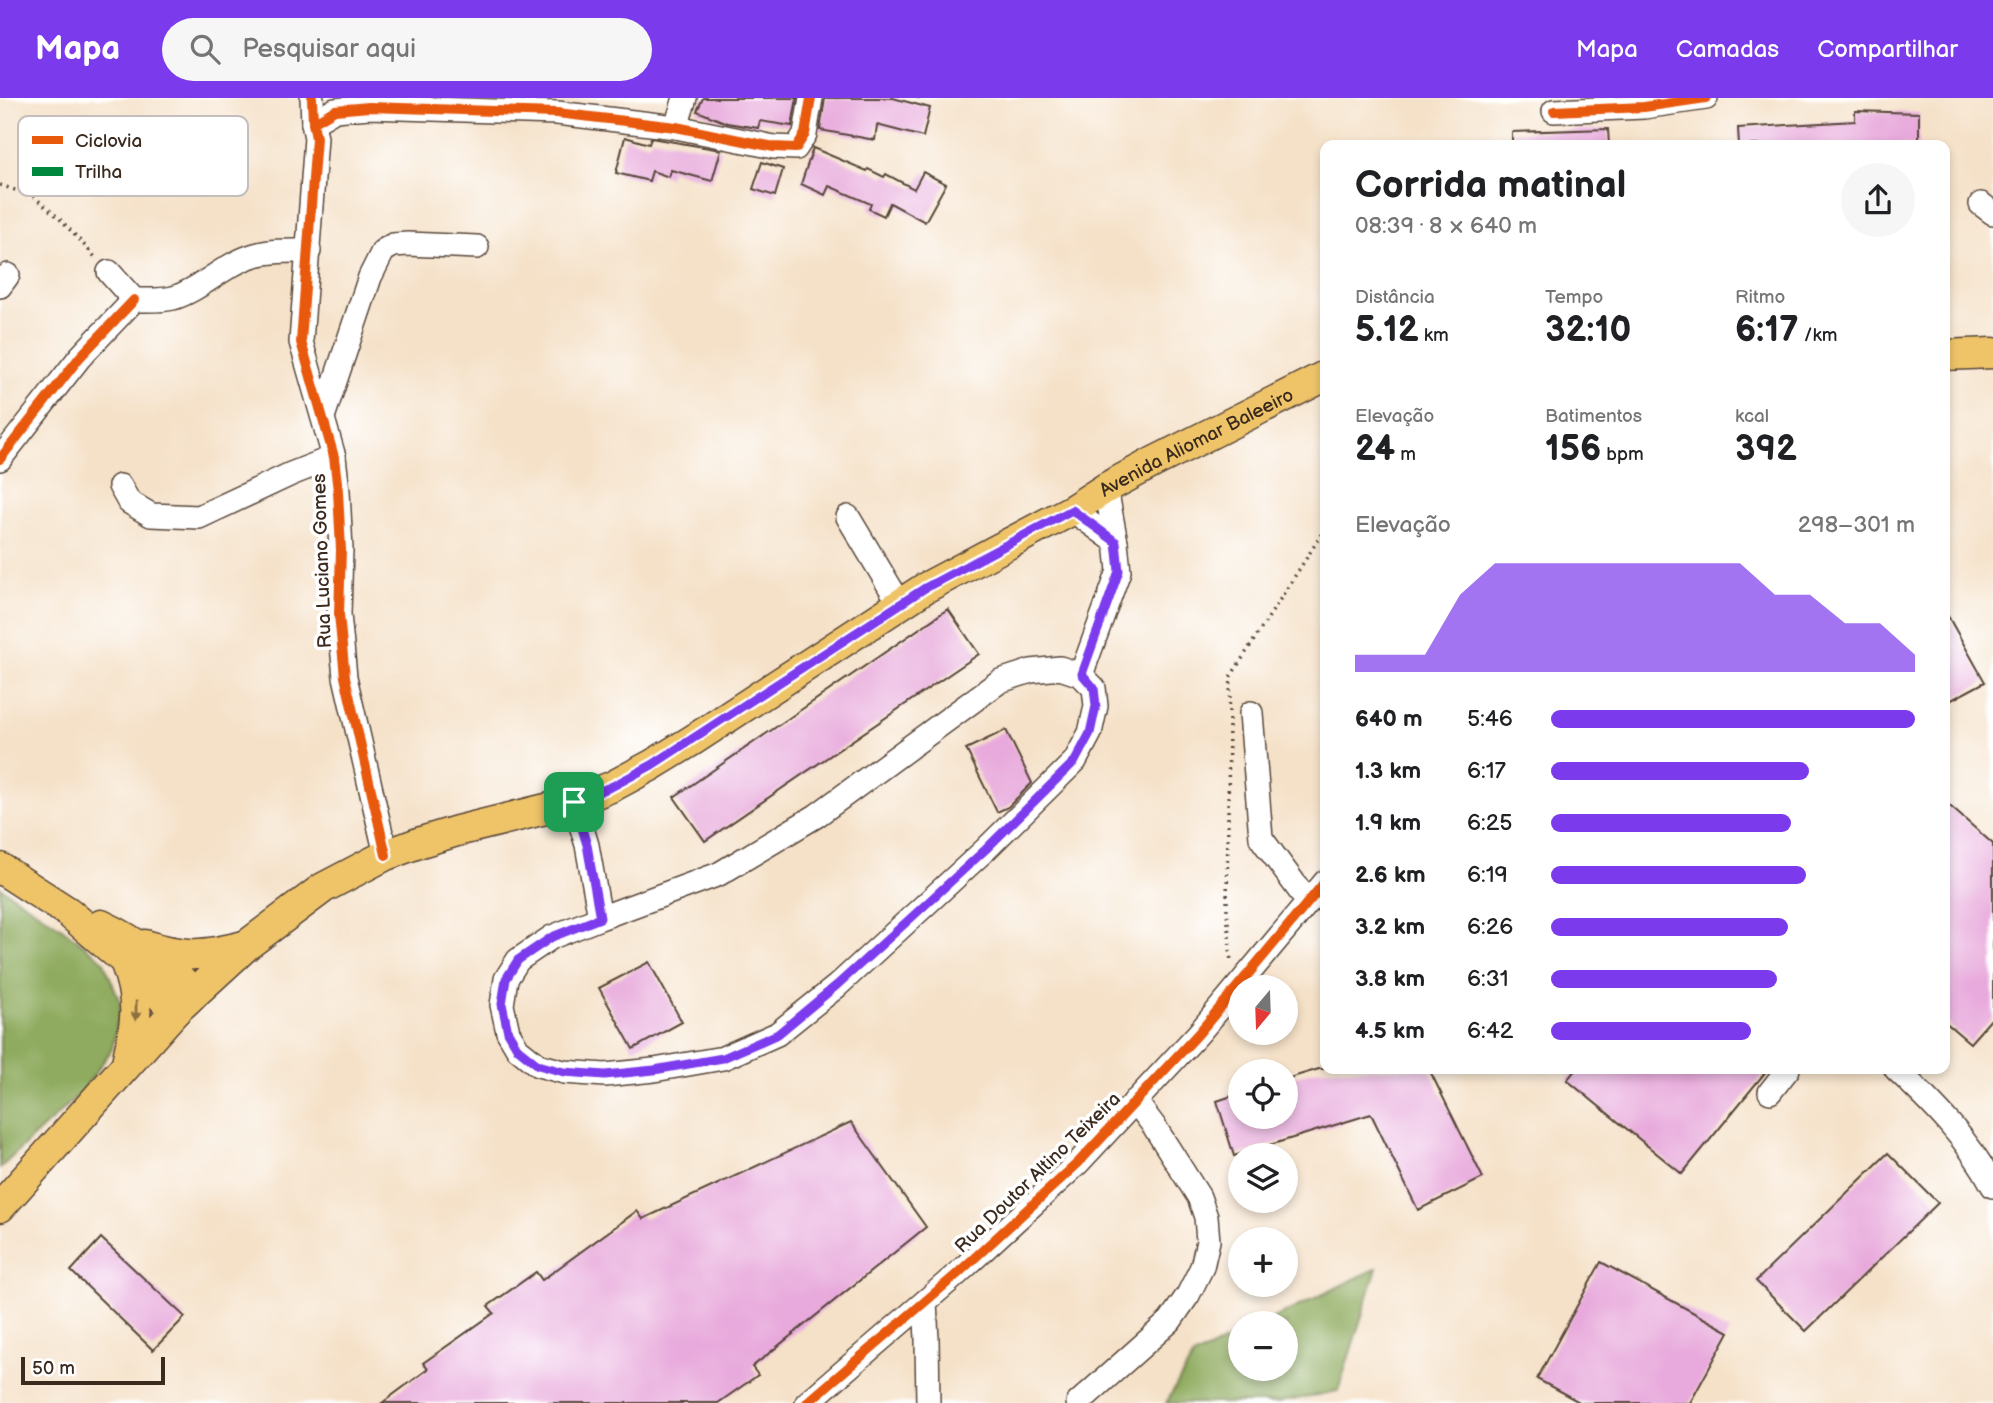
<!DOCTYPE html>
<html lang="pt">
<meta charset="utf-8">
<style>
body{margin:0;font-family:"Balsamiq Sans",sans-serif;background:#f6f6f6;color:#202124;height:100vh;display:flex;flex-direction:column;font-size:26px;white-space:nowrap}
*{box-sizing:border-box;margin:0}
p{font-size:23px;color:#757577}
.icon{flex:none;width:38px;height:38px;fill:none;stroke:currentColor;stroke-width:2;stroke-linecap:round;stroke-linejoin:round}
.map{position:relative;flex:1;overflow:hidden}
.details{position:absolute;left:1320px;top:42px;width:630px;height:934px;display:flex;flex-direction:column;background:#fff;border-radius:14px;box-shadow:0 4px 10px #0003}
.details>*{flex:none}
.needle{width:46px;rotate:199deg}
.fabs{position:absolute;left:1228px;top:877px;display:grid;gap:14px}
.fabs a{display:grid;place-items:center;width:70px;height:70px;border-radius:50%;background:#fff;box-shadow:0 4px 10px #0003;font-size:35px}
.scale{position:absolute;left:21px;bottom:18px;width:144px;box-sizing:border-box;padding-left:7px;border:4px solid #3b2a1e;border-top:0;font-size:19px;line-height:24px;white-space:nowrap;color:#3b2a1e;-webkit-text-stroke:5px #fff;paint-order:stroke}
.pin{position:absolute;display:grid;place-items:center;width:60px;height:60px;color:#fff;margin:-30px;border-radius:14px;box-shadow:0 4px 10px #0006}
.round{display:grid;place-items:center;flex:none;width:74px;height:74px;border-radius:37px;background:#f6f6f6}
.overview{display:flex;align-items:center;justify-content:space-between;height:119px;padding:0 35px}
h1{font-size:38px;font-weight:600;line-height:52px}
.figures{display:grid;grid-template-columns:repeat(3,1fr);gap:10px;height:119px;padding:7px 35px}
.figures div{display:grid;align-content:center}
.figures b{font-size:35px;font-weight:600}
.figures small{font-size:19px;font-weight:400}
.figures p{font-size:19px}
.chart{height:196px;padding:14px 35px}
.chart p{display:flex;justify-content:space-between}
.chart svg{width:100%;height:126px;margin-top:7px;fill:#7c3aed;opacity:.7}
ul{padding:0 35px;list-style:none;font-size:23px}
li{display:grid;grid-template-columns:112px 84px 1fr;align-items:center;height:52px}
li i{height:18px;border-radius:9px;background:#7c3aed}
header{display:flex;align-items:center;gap:42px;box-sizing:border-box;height:98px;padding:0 35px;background:#7c3aed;color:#fff}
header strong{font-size:33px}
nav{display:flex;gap:38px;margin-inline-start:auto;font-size:24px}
.search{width:490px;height:63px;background:#f6f6f6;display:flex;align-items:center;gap:18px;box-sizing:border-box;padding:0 24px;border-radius:38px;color:#757577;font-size:26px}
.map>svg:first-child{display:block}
.forest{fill:#8fab5e;stroke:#656a3e;stroke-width:2}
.building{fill:#e8aadc}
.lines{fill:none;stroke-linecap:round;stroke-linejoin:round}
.minor-casing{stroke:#574538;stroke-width:26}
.major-casing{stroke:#574538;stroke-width:33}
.path{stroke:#574538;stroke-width:3.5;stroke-dasharray:2 5;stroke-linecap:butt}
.minor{stroke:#fff;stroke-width:23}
.major{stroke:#efc469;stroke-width:30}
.quiet{stroke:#00873e;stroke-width:9;stroke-dasharray:18 9;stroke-linecap:butt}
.cycleway-casing{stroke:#fff;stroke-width:15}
.cycleway{stroke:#e8590c;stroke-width:10}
.oneway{fill:#8c6f40}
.route-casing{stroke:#fff;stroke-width:14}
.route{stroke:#7c3aed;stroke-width:9}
.labels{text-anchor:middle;stroke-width:7;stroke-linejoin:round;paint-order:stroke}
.street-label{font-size:19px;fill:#3b2a1e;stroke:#fff}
.key{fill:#fff;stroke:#c4bfbc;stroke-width:2}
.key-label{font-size:19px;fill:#3b2a1e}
</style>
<header>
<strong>Mapa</strong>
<div class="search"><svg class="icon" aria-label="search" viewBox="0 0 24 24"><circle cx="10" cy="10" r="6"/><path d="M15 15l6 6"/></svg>Pesquisar aqui</div>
<nav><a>Mapa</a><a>Camadas</a><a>Compartilhar</a></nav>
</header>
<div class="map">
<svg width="1993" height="1305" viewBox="0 0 1993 1305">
<rect width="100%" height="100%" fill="#fff"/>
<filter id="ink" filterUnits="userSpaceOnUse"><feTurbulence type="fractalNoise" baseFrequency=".0143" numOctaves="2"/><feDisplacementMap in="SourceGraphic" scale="14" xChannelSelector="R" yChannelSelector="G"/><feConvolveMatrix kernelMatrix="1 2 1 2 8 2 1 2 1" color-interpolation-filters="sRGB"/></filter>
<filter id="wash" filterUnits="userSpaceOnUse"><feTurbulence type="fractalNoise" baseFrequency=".00686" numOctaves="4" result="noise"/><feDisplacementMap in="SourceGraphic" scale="28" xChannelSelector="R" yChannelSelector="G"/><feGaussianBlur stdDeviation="1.57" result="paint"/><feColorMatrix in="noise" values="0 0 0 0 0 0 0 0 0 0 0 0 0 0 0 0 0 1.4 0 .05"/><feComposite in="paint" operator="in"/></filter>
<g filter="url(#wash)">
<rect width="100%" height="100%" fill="#f5e1c8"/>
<g class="forest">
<path d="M 0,789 L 62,830 L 103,862 L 121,906 L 112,951 L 82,994 L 0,1070 Z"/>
<path d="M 1377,1170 L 1338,1293 L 1277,1305 L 1166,1305 L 1193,1259 L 1241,1236 L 1241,1270 L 1286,1270 L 1286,1225 L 1264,1225 Z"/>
</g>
<g id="blocks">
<g class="building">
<path d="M 703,0 L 797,0 L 792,28 L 760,23 L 758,30 L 727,25 L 697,13 Z"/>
<path d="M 825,0 L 893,0 L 930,10 L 923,39 L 877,27 L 875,42 L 820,32 Z"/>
<path d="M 1855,13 L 1919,15 L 1919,47 L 1739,47 L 1738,30 L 1855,23 Z"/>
<path d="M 1608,31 L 1609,47 L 1512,47 L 1512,34 Z"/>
<path d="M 625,39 L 649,46 L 651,40 L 721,52 L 712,83 L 671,72 L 669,79 L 652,73 L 649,83 L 616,75 Z"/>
<path d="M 813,50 L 867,73 L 868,71 L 884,79 L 886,76 L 914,91 L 923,74 L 946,86 L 925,124 L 890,105 L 884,118 L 869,111 L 871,106 L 829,88 L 825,97 L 801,86 Z"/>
<path d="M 762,64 L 783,71 L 775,98 L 753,91 Z"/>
<path d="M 948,511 L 979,556 L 705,743 L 674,699 Z"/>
<path d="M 1944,511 L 1985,584 L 1944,606 Z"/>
<path d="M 1006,632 L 1032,685 L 1008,709 L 997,714 L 966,651 Z"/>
<path d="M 1944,703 L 1993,746 L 1993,919 L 1970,945 L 1944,923 Z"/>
<path d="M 649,864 L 682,924 L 633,951 L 599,890 Z"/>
<path d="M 1319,971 L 1429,971 L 1483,1080 L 1418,1112 L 1371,1016 L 1234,1058 L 1217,1003 L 1241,995 L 1241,1018 L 1286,1018 L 1286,981 Z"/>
<path d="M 1576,971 L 1768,971 L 1682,1076 L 1567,982 Z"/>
<path d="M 851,1024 L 926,1129 L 752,1269 L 758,1277 L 718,1305 L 382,1305 L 428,1271 L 423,1265 L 494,1215 L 488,1208 L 536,1174 L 542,1182 L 637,1113 L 643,1121 Z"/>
<path d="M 1888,1055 L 1938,1105 L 1806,1233 L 1756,1183 Z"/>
<path d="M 101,1140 L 185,1219 L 153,1252 L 71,1173 Z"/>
<path d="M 1601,1164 L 1729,1234 L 1690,1305 L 1581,1305 L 1537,1281 Z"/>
</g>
</g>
</g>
<g filter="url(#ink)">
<use href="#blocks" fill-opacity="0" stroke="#574538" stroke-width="2"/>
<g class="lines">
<defs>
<g id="minor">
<path d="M 312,0 L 313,25 L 316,40 L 301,244 L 334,359 L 338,393 L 341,452 L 339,516 L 345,579 L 386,757"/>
<path d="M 1554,13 L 1644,9 L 1706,0"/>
<path d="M 313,25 L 335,12 L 369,9 L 557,15 L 676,29 L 774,49 L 796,50 L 805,36 L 811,0"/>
<path d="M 676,29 L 685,0"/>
<path d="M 1981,106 L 1993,115"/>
<path d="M 109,174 L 134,202 C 146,202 161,203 173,200 C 202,191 224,166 255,157 C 272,152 292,153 309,153"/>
<path d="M 0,188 L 8,177"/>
<path d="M 323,319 L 370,179 L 383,153 L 393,147 L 408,146 L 477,149"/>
<path d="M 0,361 L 80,259 L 134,202"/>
<path d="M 120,388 L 129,404 L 151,417 L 199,419 L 291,376 L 334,359"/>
<path d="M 1072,412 L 1116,444"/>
<path d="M 848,419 L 900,506"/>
<path d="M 1081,577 L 1119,473 L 1116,444 L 1106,390"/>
<path d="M 1251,615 L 1261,740 L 1308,804"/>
<path d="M 574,704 L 587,747 L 600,820 L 552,839 L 518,862 L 506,881 L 502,907 L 508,934 L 518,951 L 538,967 L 564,974 L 605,977 L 654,972 L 723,960 L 777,936 L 837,888 L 986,751 L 1075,663 L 1090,635 L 1096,608 L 1094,590 L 1081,577 L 1060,570 L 1031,573 L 1000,583 L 816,718 L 719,776 L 600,820"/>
<path d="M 1896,971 C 1933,1006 1969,1042 1993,1088"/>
<path d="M 1770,994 L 1788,971"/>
<path d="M 925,1204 L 927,1241 L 928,1305"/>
<path d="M 807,1305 L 956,1177 L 1078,1065 L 1198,936 L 1325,784"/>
<path d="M 1078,1305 L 1170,1223 L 1188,1197 L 1202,1169 L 1208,1143 L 1206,1119 L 1199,1099 L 1154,1028 L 1135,1003"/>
</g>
<g id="major">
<path d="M 1944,257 L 1993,255"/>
<path d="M 0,770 L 68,814 L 137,873 L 175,913"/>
<path d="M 101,827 C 138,844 165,866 194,895"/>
<path d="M 145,847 C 184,860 205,858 244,848"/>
<path d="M 125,863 C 140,903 137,923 127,964"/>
<path id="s1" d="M 0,1109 L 175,913 L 247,847 L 323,790 L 386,757 L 421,744 L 457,733 L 574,704 L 613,688 L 652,667 L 693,642 L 925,490 L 1072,412 L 1106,390 L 1154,364 L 1325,278"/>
</g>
</defs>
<use href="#minor" class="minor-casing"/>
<use href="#major" class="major-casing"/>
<g class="path">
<path d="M 0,87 L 33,98 L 59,120 L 96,160"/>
<path d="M 1229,614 L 1231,578 L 1325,431"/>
<path d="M 1229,621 L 1227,811 L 1231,865"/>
</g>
<use href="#minor" class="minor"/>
<use href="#major" class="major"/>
<path class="quiet" d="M 921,1 L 921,0"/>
<defs>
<g id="cycleway">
<path d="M 312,0 L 313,25 L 316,40 L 301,244 L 334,359 L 338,393 L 341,452 L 339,516 L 345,579 L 386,757"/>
<path d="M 1554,13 L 1644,9 L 1706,0"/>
<path d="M 313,25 L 335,12 L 369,9 L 557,15 L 676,29 L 774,49 L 796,50 L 805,36 L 811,0"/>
<path d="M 0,361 L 80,259 L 134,202"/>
<path d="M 807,1305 L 956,1177 L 1078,1065 L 1198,936 L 1325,784"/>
</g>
</defs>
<use href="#cycleway" class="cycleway-casing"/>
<use href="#cycleway" class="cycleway"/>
</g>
<defs><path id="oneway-solid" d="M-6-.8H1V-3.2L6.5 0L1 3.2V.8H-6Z" transform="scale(1.75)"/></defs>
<use class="oneway" href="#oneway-solid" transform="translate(136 913) rotate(91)"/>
</g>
<g class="lines" filter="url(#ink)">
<defs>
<path id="route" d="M 1072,412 L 1116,444 L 1119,473 L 1082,576 L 1094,590 L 1096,608 L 1090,635 L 1075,663 L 986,751 L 912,819 L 837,887 L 778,936 L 723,960 L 654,972 L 605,977 L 564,974 L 538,967 L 518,951 L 508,934 L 502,906 L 506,881 L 518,862 L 552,839 L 600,820 L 587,747 L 574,704 L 613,688 L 652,667 L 925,490 Z"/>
</defs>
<use href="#route" class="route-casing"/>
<use href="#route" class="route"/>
</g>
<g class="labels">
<g class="street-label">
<text dy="7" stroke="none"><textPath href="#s1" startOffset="1442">Avenida Aliomar Baleeiro</textPath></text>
<text transform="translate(321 463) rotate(-92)" y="7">Rua Luciano Gomes</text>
<text transform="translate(1037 1074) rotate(-44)" y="7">Rua Doutor Altino Teixeira</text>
</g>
</g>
<rect x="18" y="18" width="230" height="80" rx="10" class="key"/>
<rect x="32" y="38" width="31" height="8" fill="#e8590c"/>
<rect x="32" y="69" width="31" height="9" fill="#00873e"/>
<g class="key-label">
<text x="75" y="49">Ciclovia</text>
<text x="75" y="80">Trilha</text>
</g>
</svg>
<div class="fabs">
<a><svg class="needle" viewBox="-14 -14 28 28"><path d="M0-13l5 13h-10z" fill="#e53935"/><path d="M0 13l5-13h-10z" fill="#757577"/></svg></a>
<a><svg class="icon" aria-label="locate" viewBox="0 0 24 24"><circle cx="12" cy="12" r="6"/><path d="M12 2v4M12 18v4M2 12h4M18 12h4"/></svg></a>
<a><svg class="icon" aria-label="layers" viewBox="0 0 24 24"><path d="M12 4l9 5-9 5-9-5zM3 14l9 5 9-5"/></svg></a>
<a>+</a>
<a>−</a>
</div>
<div class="scale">50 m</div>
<div class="pin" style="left:574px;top:704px;background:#1e9e55"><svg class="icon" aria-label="arrive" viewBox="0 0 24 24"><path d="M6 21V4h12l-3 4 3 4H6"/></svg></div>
<section class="details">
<div class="overview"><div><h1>Corrida matinal</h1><p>08:39 · 8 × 640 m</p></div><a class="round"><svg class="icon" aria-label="share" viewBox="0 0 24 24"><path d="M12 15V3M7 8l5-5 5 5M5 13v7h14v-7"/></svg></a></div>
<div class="figures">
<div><p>Distância</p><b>5.12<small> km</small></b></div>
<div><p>Tempo</p><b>32:10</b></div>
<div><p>Ritmo</p><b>6:17<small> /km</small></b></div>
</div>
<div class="figures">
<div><p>Elevação</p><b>24<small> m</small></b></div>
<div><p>Batimentos</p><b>156<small> bpm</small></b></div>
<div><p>kcal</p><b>392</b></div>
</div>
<div class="chart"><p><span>Elevação</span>298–301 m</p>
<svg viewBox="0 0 160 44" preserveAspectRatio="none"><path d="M0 44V38L10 38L20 38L30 17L40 6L50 6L60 6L70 6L80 6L90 6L100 6L110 6L120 17L130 17L140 27L150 27L160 38V44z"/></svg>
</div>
<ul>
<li><b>640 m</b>5:46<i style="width:100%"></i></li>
<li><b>1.3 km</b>6:17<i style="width:71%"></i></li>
<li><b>1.9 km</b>6:25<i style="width:66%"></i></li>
<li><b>2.6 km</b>6:19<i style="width:70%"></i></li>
<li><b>3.2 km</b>6:26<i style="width:65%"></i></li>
<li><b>3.8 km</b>6:31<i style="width:62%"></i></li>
<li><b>4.5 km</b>6:42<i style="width:55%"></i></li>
</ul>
</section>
</div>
